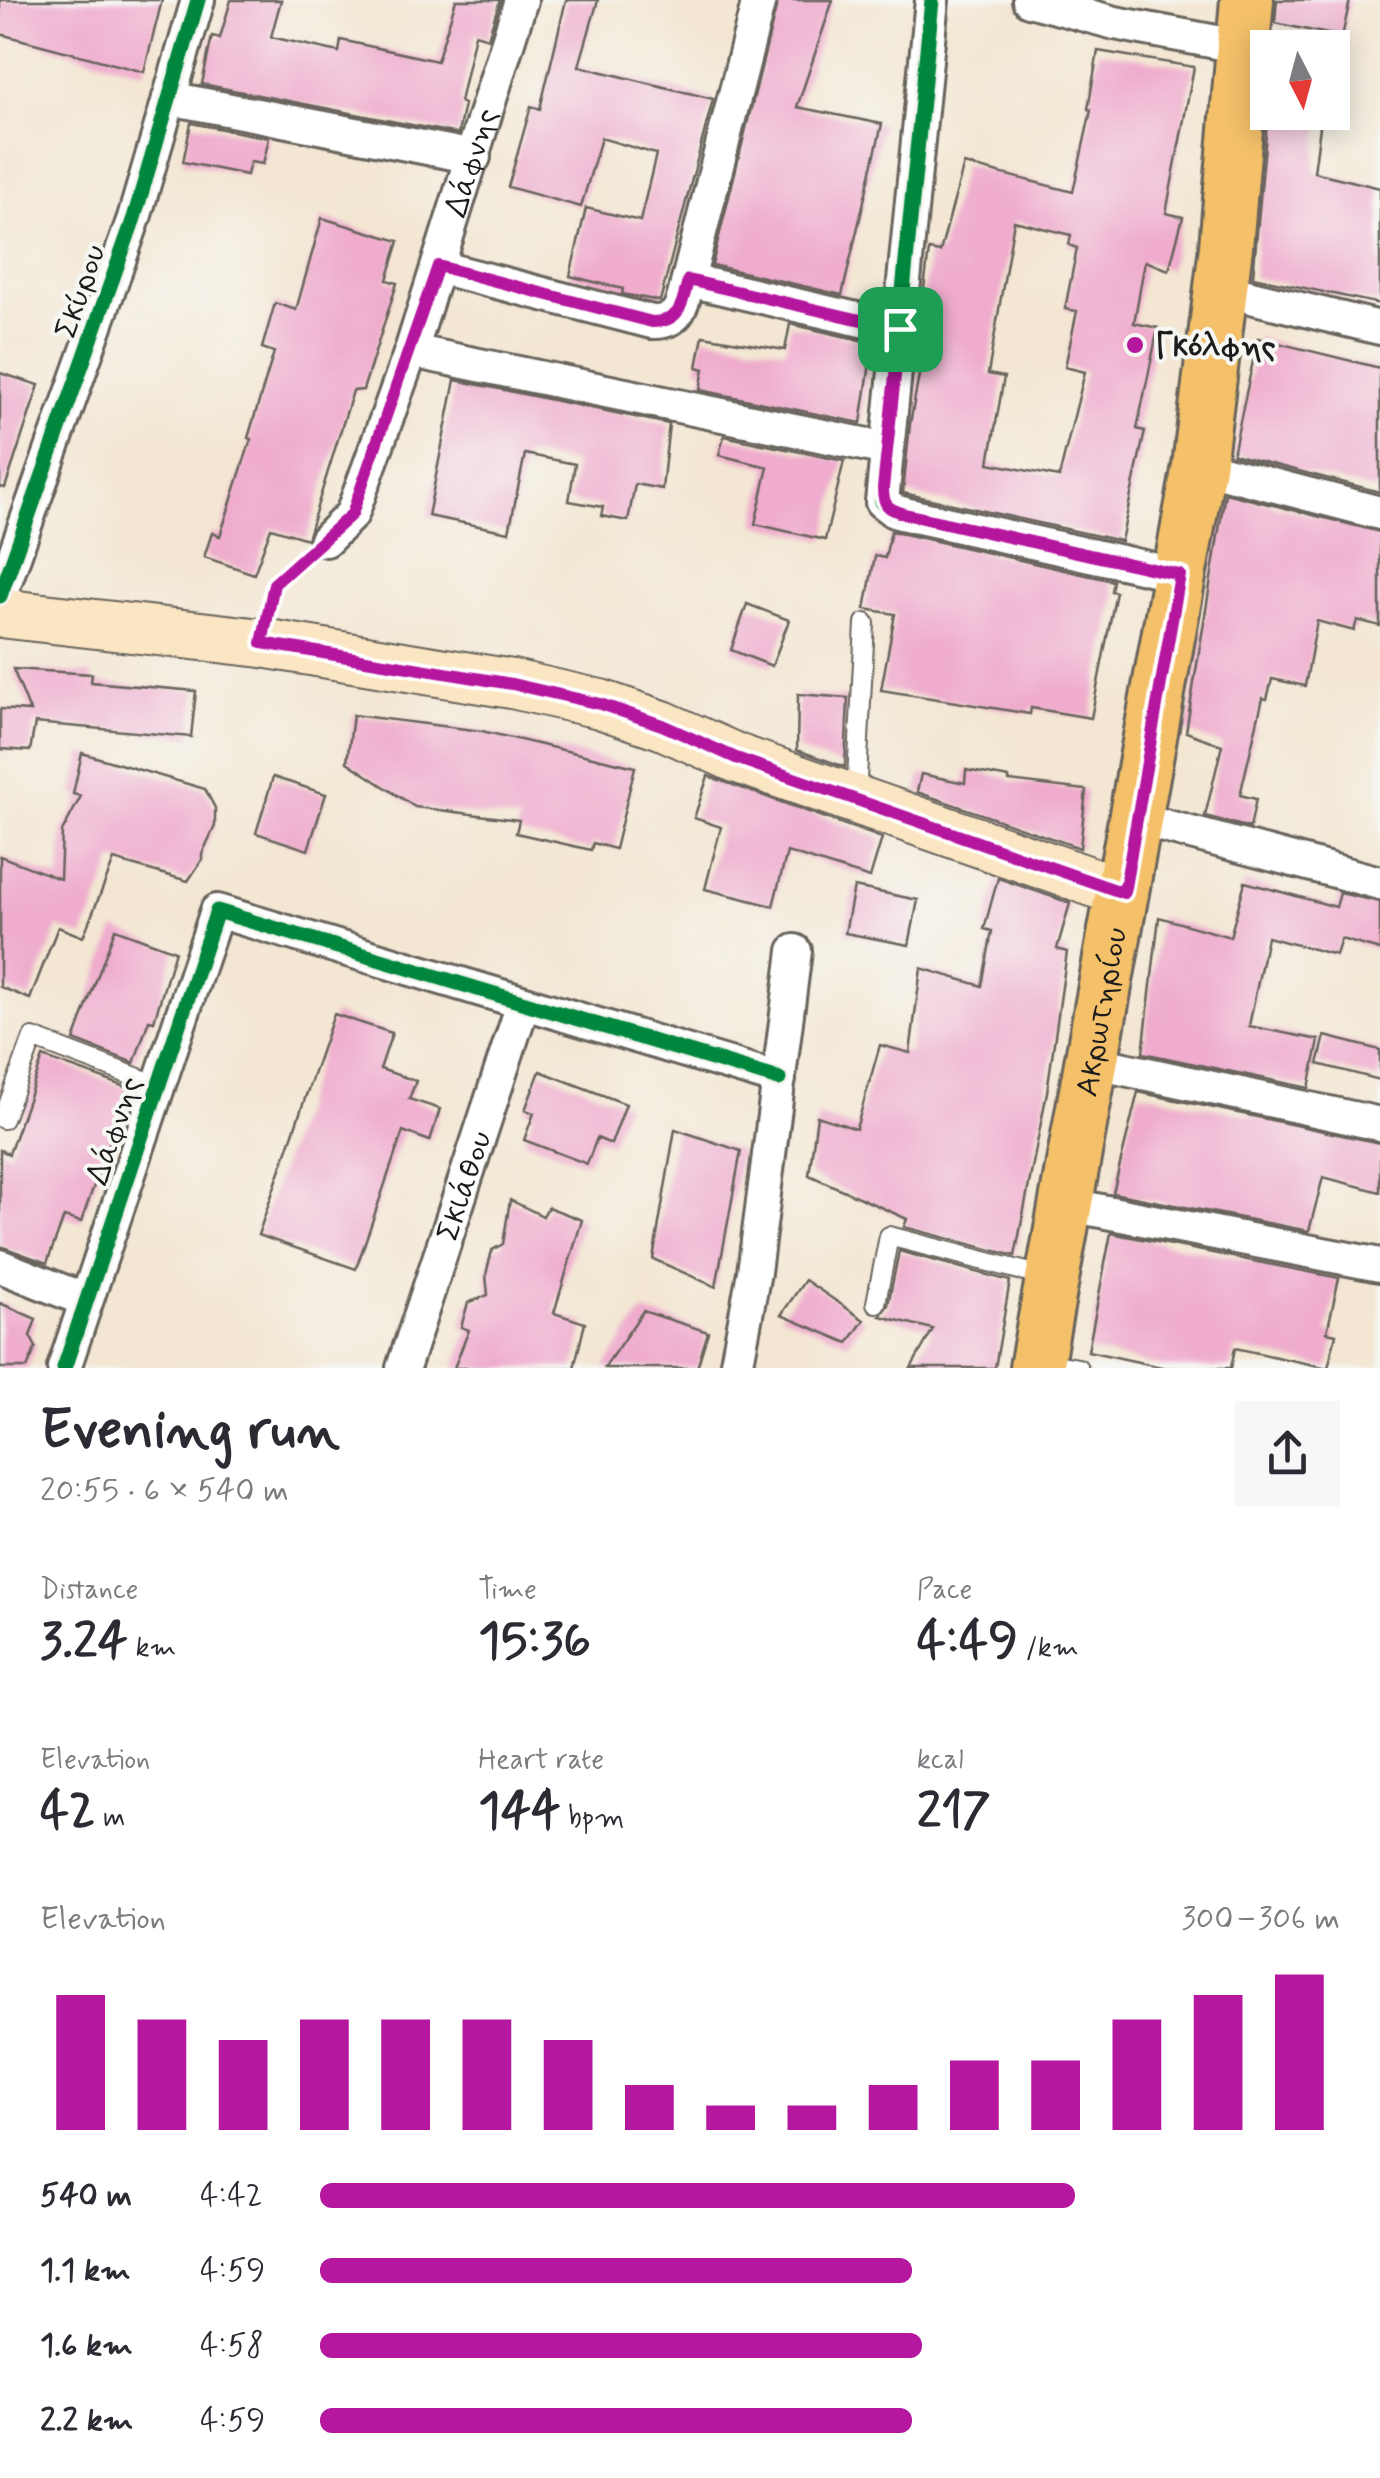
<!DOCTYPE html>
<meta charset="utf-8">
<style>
body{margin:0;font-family:Mynerve,sans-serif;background:#f7f7f7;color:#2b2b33;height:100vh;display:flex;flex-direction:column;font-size:38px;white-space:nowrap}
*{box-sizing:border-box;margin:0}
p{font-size:32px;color:#7c7c81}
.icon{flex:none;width:55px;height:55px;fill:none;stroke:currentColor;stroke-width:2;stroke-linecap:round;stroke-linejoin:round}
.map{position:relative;height:1368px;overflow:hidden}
.panel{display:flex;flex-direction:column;background:#fff;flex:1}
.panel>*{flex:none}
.needle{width:65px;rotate:174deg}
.fabs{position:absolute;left:1250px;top:30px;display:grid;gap:20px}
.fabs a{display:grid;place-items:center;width:100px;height:100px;border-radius:0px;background:#fff;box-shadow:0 5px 25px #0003;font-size:50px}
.pin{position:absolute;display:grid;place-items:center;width:85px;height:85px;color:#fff;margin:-42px;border-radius:20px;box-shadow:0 5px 15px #0006}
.round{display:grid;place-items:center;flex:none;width:105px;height:105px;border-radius:0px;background:#f7f7f7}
.overview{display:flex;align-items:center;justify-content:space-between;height:170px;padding:0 40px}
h1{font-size:55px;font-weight:700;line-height:75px}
.stats{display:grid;grid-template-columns:repeat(3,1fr);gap:15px;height:170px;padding:10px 40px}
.stats div{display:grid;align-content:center}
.stats b{font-size:50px;font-weight:700}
.stats small{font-size:28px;font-weight:400}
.stats p{font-size:28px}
.chart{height:280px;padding:20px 40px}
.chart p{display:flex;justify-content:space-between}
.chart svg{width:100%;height:180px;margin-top:10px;stroke:#b5179e;stroke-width:6}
ul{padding:0 40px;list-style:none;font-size:32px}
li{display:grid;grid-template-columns:160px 120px 1fr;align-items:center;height:75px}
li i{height:25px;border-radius:12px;background:#b5179e}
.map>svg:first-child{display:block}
.building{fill:#efaccd;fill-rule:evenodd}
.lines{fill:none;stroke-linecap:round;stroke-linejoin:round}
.service-casing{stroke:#67635c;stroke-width:22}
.minor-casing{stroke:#67635c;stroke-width:38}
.secondary-casing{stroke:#67635c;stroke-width:52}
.primary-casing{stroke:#67635c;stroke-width:58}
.path{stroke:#67635c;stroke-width:6;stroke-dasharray:8 8;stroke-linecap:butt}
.service{stroke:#fff;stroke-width:18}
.minor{stroke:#fff;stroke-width:32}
.secondary{stroke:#fbe6c3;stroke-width:48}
.primary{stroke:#f4c16a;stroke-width:52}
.cycleway-casing{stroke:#f6f6f2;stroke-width:21}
.cycleway{stroke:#00873e;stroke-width:15}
.route-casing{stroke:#fff;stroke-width:20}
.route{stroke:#b5179e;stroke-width:12}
.poi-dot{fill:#b5179e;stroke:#f6f6f2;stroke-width:4}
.labels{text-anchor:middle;stroke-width:8;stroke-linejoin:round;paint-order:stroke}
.street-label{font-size:32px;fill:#1c1c1c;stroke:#f6f6f2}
.poi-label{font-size:32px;font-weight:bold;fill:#1c1c1c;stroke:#f6f6f2;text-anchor:start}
</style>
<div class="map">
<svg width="1380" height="1368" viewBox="0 0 1380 1368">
<rect width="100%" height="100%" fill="#f6f6f2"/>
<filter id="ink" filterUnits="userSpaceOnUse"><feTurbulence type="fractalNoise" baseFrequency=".01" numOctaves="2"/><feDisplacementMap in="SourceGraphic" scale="20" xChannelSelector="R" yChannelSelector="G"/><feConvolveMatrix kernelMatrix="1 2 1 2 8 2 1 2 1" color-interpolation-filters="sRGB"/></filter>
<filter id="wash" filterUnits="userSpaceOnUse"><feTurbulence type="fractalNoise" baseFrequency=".0048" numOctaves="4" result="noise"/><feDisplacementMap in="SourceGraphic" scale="40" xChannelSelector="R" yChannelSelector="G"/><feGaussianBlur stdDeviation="2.25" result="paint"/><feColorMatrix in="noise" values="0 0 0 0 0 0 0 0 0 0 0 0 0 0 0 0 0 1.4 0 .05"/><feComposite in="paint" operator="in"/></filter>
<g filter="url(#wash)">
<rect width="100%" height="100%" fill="#f3e6d2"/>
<g id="blocks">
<g class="building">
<path d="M 0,0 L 162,0 L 144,72 L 0,34 Z"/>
<path d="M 231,0 L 281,0 L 271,37 L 339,52 L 341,40 L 437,61 L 456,0 L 500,0 L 488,38 L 475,34 L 460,102 L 464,104 L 458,134 L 202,84 L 212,36 L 220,38 Z"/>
<path d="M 566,0 L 598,0 L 579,66 L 713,99 L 660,301 L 622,294 L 623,289 L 570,276 L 586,208 L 640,221 L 656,154 L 601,138 L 581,207 L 508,187 L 531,106 L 540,109 Z"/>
<path d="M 778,0 L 833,0 L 797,107 L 882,124 L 842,295 L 712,265 Z"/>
<path d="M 1277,0 L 1350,0 L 1342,37 L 1275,23 Z"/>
<path d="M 1098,51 L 1194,67 L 1166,213 L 1183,217 L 1169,270 L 1145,261 L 1134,323 L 1158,328 L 1137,429 L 1145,431 L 1121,541 L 903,493 L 910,424 L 927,332 L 919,328 L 929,250 L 940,252 L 964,164 L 1073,192 L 1091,110 L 1088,109 ZM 1014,221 L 1071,235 L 1069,245 L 1077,248 L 1065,309 L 1077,311 L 1065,367 L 1085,372 L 1059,477 L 989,463 L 1004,377 L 988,374 Z"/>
<path d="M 1268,112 L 1322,112 L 1314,172 L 1380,188 L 1380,304 L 1253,277 Z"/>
<path d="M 191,123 L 269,138 L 263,164 L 250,162 L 247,175 L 183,162 Z"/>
<path d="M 322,218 L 399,241 L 387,280 L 397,283 L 363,390 L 353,391 L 307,539 L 271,528 L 254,574 L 204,557 L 212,533 L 220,536 L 251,439 L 248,438 L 274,352 L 262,348 L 275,303 L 296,310 Z"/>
<path d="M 790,324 L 873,343 L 861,423 L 700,390 L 704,369 L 697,367 L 703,336 L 785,350 Z"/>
<path d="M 1258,338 L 1380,368 L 1380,492 L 1233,454 Z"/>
<path d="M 0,373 L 39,385 L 5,488 L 0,487 Z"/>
<path d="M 455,380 L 669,424 L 662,489 L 635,484 L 628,521 L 601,516 L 603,507 L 569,501 L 575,464 L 525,454 L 509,532 L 428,516 Z"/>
<path d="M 724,436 L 844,461 L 825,540 L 755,524 L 768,467 L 719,455 Z"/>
<path d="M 1225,493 L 1380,532 L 1380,626 L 1357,620 L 1354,631 L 1317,621 L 1305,686 L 1272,679 L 1267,699 L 1263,698 L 1240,795 L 1256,799 L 1250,828 L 1205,816 L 1222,745 L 1186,732 Z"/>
<path d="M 891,531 L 1113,581 L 1111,591 L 1116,592 L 1091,718 L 1031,708 L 1030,714 L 881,690 L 895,614 L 865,609 L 875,556 L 885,558 Z"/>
<path d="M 747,604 L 789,620 L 772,666 L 731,650 Z"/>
<path d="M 13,669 L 92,674 L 91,682 L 196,691 L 191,737 L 35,723 L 30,751 L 0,749 L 0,709 L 30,711 Z"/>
<path d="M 798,694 L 848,698 L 845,767 L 797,750 Z"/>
<path d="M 353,715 L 482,731 L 635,767 L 615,849 L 593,843 L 591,850 L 516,833 L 519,820 L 415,807 L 347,762 Z"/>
<path d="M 82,753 L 205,789 L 215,808 L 215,826 L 202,854 L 202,860 L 188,881 L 114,860 L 83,937 L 58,927 L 30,999 L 0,987 L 0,856 L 60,879 L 62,832 L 81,796 L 73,794 Z"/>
<path d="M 966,770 L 1009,778 L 1009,781 L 1086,790 L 1080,848 L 917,792 L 921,774 L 965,783 Z"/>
<path d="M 708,776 L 882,838 L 870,878 L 787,852 L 773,906 L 705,889 L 721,827 L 694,818 Z"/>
<path d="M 273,777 L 326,794 L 308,850 L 256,833 Z"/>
<path d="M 998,878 L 1070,903 L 1057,949 L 1067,952 L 1047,1092 L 1015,1256 L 904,1227 L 907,1219 L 809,1175 L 817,1116 L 856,1129 L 880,1045 L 910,1053 L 921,968 L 982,986 L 992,931 L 984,929 Z"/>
<path d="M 1245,882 L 1336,907 L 1340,893 L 1380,902 L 1380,950 L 1341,939 L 1336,955 L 1267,937 L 1249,1026 L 1319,1040 L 1309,1088 L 1143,1053 L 1159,917 L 1230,937 Z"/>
<path d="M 854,887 L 918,900 L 909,945 L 845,933 Z"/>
<path d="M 115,929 L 175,951 L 154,1021 L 149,1020 L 134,1063 L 74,1040 Z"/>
<path d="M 334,1014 L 392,1033 L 380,1069 L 416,1081 L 409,1099 L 440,1109 L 430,1141 L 403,1131 L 356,1269 L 258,1235 Z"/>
<path d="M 1325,1036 L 1380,1050 L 1380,1080 L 1318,1064 Z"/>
<path d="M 43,1057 L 129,1088 L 81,1222 L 64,1217 L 47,1263 L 0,1246 L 0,1150 L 9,1154 Z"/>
<path d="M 540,1071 L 626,1104 L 611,1144 L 597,1138 L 587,1164 L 524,1140 L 534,1113 L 525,1110 Z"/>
<path d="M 1138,1092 L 1380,1143 L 1380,1192 L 1323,1177 L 1309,1231 L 1113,1193 Z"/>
<path d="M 675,1129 L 741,1151 L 716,1287 L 653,1259 Z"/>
<path d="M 510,1200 L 543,1216 L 548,1207 L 582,1220 L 554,1313 L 585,1323 L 574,1368 L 454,1368 L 469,1330 L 461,1327 L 468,1303 L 488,1295 L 486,1275 L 492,1250 L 503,1244 Z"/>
<path d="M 1111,1233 L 1339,1278 L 1327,1332 L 1336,1334 L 1328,1368 L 1235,1348 L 1231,1368 L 1166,1368 L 1088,1351 Z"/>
<path d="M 899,1251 L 1010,1281 L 995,1368 L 911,1368 L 933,1329 L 880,1316 L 888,1305 Z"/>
<path d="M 805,1280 L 864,1320 L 848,1343 L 781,1315 Z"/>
<path d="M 0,1303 L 36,1319 L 30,1336 L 36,1347 L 27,1368 L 0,1368 Z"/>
<path d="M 643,1311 L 708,1332 L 697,1368 L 604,1368 Z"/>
</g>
</g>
</g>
<g filter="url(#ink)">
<use href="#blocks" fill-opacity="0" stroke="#67635c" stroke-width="2.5"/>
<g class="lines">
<defs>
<g id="service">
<path d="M 856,799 L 865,623"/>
<path d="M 3,1119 L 33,1038 L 157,1085"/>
<path d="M 876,1303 L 889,1236 L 1046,1277"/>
<path d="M 1039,1361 L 1078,1368"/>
</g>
<g id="minor">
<path d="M 932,0 L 882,502 L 894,511 L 905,514 L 1180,575"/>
<path d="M 1029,0 L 1115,23 L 1243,47"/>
<path d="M 169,98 L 474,157"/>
<path d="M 438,267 L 652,322 C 681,323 682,304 688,280 L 900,329"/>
<path d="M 688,280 L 759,0"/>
<path d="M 1222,290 L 1380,328"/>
<path d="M 411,351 L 887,449"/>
<path d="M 1199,466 L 1380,513"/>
<path id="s1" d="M 326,540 L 352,514 L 411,351 L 521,0"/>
<path d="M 0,596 L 134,218 L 198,0"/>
<path d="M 1138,819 L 1380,883"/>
<path d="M 1092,1062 L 1380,1124"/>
<path d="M 1065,1204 L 1380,1265"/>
<path d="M 0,1266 L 85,1300"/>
<path d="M 64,1368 L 217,911 L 779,1079"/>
<path id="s2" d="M 403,1368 L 523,1004"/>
<path d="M 736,1368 L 754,1272 L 795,951"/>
</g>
<path id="secondary" d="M 0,613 L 262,643 L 512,684 L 600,704 L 662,725 L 736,758 L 1124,893"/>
<g id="primary">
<path id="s3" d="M 1036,1368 L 1199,466 L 1226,247 L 1247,0"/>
</g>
</defs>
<use href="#service" class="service-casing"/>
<use href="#minor" class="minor-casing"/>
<use href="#secondary" class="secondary-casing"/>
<use href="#primary" class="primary-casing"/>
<path class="path" d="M 269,604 L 274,584 L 301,559"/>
<use href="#service" class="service"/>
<use href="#minor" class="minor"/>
<use href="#secondary" class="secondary"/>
<use href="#primary" class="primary"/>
<defs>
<g id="cycleway">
<path d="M 932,0 L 882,502 L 894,511 L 905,514 L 1180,575"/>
<path d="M 0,596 L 134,218 L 198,0"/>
<path d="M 64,1368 L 217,911 L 779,1079"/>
</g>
</defs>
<use href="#cycleway" class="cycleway-casing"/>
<use href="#cycleway" class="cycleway"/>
</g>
</g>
<g class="lines" filter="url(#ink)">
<defs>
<path id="route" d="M 438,266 L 652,322 C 681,322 682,304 688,280 L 900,329 L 883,488 C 883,506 888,509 905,514 L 1180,575 L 1124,893 L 736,758 L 662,725 L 600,704 L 512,684 L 262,643 L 274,584 L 352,514 Z"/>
</defs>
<use href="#route" class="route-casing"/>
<use href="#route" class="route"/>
</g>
<circle class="poi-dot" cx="1135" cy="345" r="10"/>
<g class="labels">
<g class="street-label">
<text dy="11" stroke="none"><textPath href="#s1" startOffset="408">Δάφνης</textPath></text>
<text transform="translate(79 291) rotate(-71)" y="11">Σκύρου</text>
<text dy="11" stroke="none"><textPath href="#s3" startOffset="362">Ακρωτηρίου</textPath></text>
<text transform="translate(113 1130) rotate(-71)" y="11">Δάφνης</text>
<text dy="11" stroke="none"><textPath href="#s2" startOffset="192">Σκιάθου</textPath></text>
</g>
<g class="poi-label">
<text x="1155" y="356">Γκόλφης</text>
</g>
</g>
</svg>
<div class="fabs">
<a><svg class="needle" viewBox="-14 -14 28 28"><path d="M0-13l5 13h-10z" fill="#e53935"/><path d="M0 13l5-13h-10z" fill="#7c7c81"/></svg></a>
</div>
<div class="pin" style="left:900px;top:329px;background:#1e9e55"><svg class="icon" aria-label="arrive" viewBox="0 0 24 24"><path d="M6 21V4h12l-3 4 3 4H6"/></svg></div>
</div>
<section class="panel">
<div class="overview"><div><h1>Evening run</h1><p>20:55 · 6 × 540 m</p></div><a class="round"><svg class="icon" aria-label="share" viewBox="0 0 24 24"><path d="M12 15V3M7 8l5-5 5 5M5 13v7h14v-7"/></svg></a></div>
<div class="stats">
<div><p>Distance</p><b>3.24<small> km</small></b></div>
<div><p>Time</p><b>15:36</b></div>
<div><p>Pace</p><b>4:49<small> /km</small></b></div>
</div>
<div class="stats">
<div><p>Elevation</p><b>42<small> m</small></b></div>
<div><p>Heart rate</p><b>144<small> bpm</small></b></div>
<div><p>kcal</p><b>217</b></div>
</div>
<div class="chart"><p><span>Elevation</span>300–306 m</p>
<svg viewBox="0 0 160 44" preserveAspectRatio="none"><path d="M5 44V11M15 44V17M25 44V22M35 44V17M45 44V17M55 44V17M65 44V22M75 44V33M85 44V38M95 44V38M105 44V33M115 44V27M125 44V27M135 44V17M145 44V11M155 44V6"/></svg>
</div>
<ul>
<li><b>540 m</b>4:42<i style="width:74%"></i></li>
<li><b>1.1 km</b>4:59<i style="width:58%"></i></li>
<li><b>1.6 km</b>4:58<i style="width:59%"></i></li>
<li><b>2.2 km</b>4:59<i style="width:58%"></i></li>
</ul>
</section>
